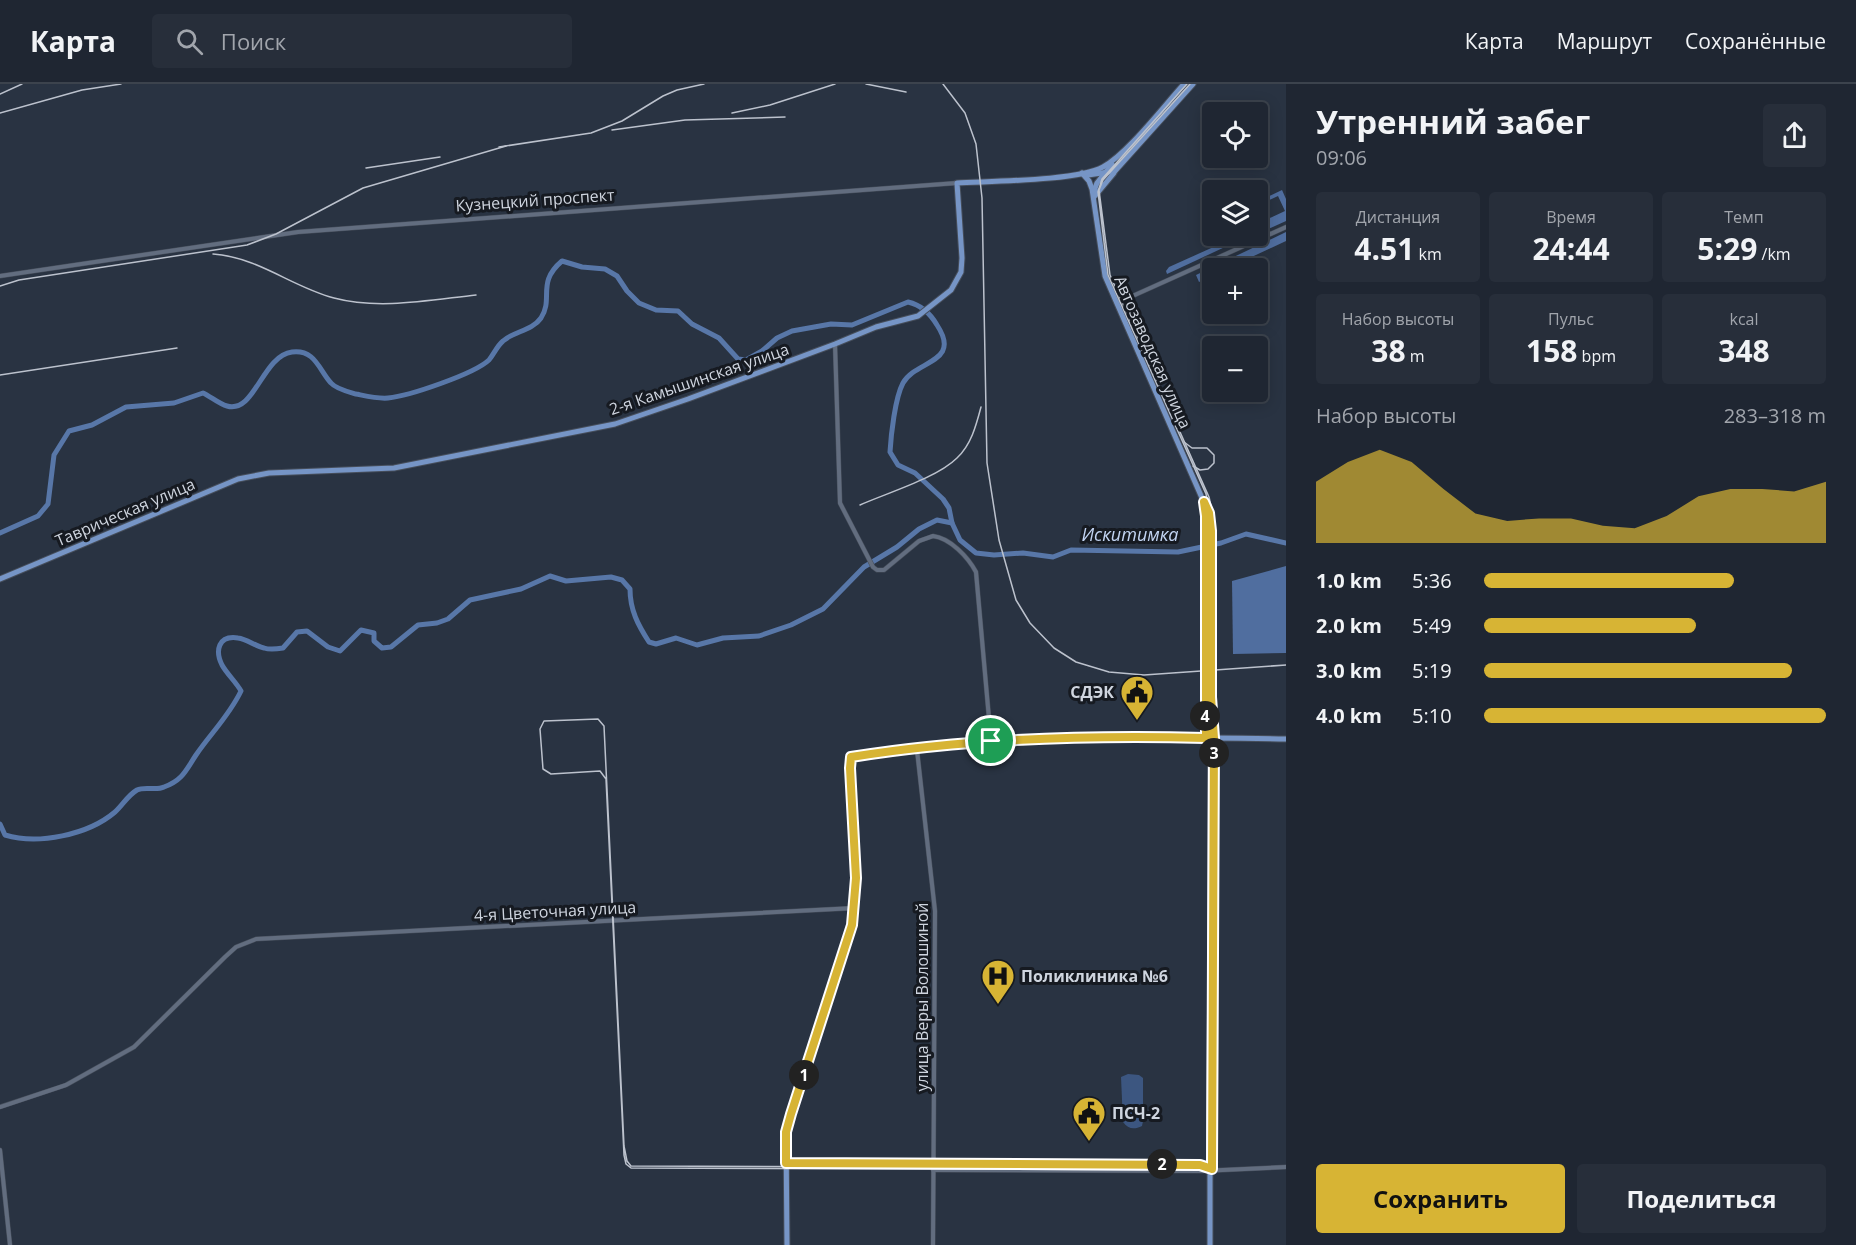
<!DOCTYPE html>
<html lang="ru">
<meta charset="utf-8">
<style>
body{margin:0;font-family:"Open Sans",sans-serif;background:#272e3a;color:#f1f3f6;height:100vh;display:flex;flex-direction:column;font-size:22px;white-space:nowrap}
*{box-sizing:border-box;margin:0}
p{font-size:20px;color:#a1a5ac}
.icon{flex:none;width:33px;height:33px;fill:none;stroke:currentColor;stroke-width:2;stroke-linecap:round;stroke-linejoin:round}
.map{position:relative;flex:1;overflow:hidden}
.side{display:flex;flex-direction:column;background:#1f2632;width:570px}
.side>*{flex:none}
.fabs{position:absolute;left:1202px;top:18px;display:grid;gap:12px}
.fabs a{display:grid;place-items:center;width:66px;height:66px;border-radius:6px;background:#1f2632;box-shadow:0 3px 15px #0003,0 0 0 2px #3c434d;font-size:30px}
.pin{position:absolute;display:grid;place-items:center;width:51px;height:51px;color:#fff;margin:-26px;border:3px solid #fff;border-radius:50%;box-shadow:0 2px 6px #0007}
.km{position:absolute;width:30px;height:30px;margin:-15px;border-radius:50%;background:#222;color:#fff;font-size:16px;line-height:30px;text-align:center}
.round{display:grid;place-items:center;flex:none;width:63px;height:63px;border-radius:6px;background:#272e3a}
.overview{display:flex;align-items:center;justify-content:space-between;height:102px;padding:0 30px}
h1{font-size:33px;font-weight:700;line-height:45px}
.stats{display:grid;grid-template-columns:repeat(3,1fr);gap:9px;height:102px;padding:6px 30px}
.stats div{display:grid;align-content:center;border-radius:6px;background:#272e3a;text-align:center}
.stats b{font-size:30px;font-weight:700}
.stats small{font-size:16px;font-weight:400}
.stats p{font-size:16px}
.chart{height:168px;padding:12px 30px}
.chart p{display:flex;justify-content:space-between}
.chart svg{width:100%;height:108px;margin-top:6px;fill:#d7b434;opacity:.7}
.button{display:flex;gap:12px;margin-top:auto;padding:12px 30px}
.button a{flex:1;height:69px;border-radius:6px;background:#d7b434;color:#111;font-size:24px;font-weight:700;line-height:69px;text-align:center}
.button a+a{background:#272e3a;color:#f1f3f6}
ul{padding:0 30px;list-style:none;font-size:20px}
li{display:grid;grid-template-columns:96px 72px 1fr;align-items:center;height:45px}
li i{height:15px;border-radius:8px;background:#d7b434}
header{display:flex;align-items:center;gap:36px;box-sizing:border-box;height:84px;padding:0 30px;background:#1f2632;border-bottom:2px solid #3c434d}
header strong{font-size:28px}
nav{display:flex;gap:33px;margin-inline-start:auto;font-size:21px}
.search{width:420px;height:54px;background:#272e3a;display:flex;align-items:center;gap:15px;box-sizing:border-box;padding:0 21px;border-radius:6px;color:#a1a5ac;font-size:22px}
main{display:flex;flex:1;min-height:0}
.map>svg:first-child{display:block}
.green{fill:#3c5680}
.forest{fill:#506e9f}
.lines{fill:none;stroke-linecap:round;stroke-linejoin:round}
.river{stroke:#5877a8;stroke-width:5}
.minor-casing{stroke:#464e5b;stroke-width:5}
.major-casing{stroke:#464e5b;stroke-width:7}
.minor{stroke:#626d7f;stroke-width:4}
.major{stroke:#7695c6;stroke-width:5}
.tram{stroke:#bcc2cd;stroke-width:1.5}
.rail{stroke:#bcc2cd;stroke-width:1.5}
.major-bridge-casing{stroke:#464e5b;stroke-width:7;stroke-linecap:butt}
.major-bridge{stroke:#7695c6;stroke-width:5}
.route-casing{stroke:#fff;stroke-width:12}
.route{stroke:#d7b434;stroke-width:8}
.labels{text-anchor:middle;stroke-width:6;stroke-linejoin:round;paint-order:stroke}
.street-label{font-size:16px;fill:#cfd5df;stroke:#161a21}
.poi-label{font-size:16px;font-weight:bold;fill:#cfd5df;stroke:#161a21;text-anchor:start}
.water-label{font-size:18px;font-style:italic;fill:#c2d4f2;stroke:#161a21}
</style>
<header>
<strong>Карта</strong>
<div class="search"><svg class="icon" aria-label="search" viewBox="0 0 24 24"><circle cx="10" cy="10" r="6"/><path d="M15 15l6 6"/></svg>Поиск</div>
<nav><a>Карта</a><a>Маршрут</a><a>Сохранённые</a></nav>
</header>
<main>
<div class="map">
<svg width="1286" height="1161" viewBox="0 0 1286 1161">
<rect width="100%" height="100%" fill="#293342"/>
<path class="green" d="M 1128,990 L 1139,991 L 1143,994 L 1143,1037 L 1142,1042 C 1134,1046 1128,1045 1123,1038 L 1121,993 Z"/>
<g class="forest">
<path d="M 1282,106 L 1286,115 L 1286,137 L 1257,150 L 1257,140 L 1285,127 L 1278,112 L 1265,118 L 1263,115 Z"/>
<path d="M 1286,148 L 1286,157 L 1228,184 L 1212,184 L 1212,192 L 1199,198 L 1196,191 Z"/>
<path d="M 1238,152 L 1240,156 L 1167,190 L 1166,187 L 1169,183 Z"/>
<path d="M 1286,482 L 1286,569 L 1233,570 L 1232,497 Z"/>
</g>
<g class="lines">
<g class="river">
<path d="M 0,449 L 38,432 L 48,420 L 54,371 L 69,347 L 92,341 L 126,323 L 174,319 L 203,309 C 210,312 219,320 227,322 C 255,330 262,272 292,268 C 315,265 319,286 331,299 C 336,305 349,308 356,310 C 366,312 378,315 388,314 C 409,312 474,290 489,276 C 494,270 497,262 503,257 C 514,247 532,247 541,234 C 554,214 536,199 562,177 L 582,183 L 605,185 L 617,192 L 627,207 L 639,219 L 656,226 L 678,227 L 692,240 L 719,254 L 738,275 L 746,276 L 762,267 L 777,254 L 792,247 L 831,240 L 852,241 L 908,218 C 921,221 930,229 937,241 C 962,279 916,276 903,299 C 895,314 891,351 890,368 L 898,381 L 915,389 L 943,415 L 949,424 L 952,439 L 960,456 L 976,469 L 994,471 L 1023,469 L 1053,473 L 1071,466 L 1178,468 L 1221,459 L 1246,450 L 1286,459"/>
<path d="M 0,740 L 5,751 C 38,761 88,751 115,728 C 123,721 127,712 137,706 C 145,702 156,707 164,703 C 183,696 186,686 196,671 C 211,649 229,632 241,607 C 236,598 227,590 222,581 C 215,567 218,551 238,554 C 247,555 255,562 264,564 C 270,566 277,565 283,564 L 297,548 L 307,547 L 328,563 L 340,567 L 361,546 L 374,549 L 374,557 L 382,564 L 391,563 L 418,541 L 437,539 L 448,535 L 470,516 L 521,505 L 550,492 L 566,497 L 611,493 L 622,496 L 630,505 C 630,526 638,541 649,558 L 656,560 L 676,554 L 697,561 L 723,554 L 759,552 L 791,541 L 823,525 L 864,483 L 897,463 L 919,445 L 937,436 L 952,439"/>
</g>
<defs>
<g id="minor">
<path d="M 0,192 L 298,148 L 957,99"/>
<path d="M 1117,219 L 1286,143"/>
<path d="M 835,260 L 840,419 L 873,483 L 877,486 L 884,486 L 919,457 L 933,452 C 950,454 968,473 976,488 L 991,657"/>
<path d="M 917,666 L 935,827 L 933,1161"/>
<path d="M 0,1023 L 66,1001 L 134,963 L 225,873 L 236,863 L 256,855 L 855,824"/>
<path d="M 0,1066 L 10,1161"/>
<path d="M 786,1079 L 1200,1081 L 1212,1085"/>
<path d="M 933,1086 L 1201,1087 L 1286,1083"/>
</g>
<g id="major">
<path d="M 1082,89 L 1089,97 L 1092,105 L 1105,192 L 1209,430 L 1211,580"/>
<path d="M 1088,91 L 1115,87 L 1193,0"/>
<path d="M 1094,107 L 1097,99 L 1112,80"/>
<path d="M 1094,113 L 1114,89"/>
<path d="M 0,495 L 238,395 L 269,389 L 394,384 L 615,340 L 688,315 L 835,260 L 876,243 L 918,232 L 951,206 L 961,188 L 962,174 L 957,99 C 990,97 1078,97 1103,83 C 1128,69 1163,23 1184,0"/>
<path d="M 1205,580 L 1205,429"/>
<path d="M 1205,592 L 1206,654"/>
<path d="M 787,1161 L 786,1048 L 846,862 L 855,824 L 856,794 L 850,684 L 851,673 C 995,649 1141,653 1286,655"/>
<path d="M 1210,1161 L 1210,1091 L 1213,1078 L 1212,890 L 1214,654 L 1211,592"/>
</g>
</defs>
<use href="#minor" class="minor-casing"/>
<use href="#major" class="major-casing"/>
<use href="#minor" class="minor"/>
<use href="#major" class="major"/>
<g class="tram">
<path d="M 1187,0 L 1102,95 L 1098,108 L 1108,191 L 1206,410 L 1209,423 L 1207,447 L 1209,680 L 1207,1079 L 1197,1084 L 631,1082 L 627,1077 L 624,1062 L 604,642 L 598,635 L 544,637 L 540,645 L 543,685 L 551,690 L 600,687 L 606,695 L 624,1071 L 626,1080 L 631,1084 L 1197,1086 L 1208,1080 L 1209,447 L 1211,422 L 1209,413 L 1110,191 L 1099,106 L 1103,96 L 1190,0"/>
<path d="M 1184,358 L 1192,364 L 1207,364 L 1214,371 L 1214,379 L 1208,385 L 1200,386 L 1193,382"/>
</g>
<g class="rail">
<path d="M 866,0 L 906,8"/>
<path d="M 943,0 L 965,29 L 976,60 L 982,114 L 987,379 L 999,456 L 1016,516 L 1030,539 L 1054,564 L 1076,578 L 1109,588 L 1144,591 L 1286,581"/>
<path d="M 0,10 L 22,0"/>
<path d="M 0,29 L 82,6 L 121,0"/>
<path d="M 732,29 L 770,21 L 835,0"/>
<path d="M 612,46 L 685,36 L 785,33"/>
<path d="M 499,63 L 591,49 L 622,37 L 663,12 L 677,6 L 704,0"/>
<path d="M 366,84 L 440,73"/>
<path d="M 213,170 C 258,173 292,203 334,214 C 379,226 430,216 476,211"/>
<path d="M 0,202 L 19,196 L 247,161 L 276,150 L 363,104 L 506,62"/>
<path d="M 0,291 L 177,264"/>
<path d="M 860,421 C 887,409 937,394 957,374 C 971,361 976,342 981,323"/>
</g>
<defs>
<g id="major-bridge">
<path d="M 1205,580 L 1205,592"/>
<path d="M 1211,592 L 1211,580"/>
</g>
</defs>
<use href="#major-bridge" class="major-bridge-casing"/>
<use href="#major-bridge" class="major-bridge"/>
</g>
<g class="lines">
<defs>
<path id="route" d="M 1204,418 L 1209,429 L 1211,447 L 1211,613 L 1214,654 L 1212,1085 L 1200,1081 L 786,1079 L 786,1048 L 791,1030 L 852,841 L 856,794 L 850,684 L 851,673 C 968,654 1087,651 1206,654 L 1206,432 Z"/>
</defs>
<use href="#route" class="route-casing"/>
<use href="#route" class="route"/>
</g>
<defs>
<symbol id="civic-pin" viewBox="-11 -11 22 30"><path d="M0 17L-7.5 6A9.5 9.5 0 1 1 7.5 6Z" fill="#d7b434" stroke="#161a21"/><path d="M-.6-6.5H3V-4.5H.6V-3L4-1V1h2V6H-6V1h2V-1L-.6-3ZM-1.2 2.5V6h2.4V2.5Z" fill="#111"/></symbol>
<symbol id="hospital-pin" viewBox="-11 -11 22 30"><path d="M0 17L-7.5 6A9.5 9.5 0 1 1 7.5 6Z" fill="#d7b434" stroke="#161a21"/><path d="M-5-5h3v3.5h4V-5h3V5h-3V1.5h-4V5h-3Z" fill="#111"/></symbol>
</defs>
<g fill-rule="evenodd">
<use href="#civic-pin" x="1118" y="589" width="38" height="52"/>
<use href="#hospital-pin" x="979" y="873" width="38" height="52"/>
<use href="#civic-pin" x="1070" y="1010" width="38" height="52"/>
</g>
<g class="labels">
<g class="street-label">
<text transform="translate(535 116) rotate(-4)" y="6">Кузнецкий проспект</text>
<text transform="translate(1153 268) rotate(66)" y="6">Автозаводская улица</text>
<text transform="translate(699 295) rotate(-19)" y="6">2-я Камышинская улица</text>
<text transform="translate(125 428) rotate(-23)" y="6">Таврическая улица</text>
<text transform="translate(555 827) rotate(-3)" y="6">4-я Цветочная улица</text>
<text transform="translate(922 913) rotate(-90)" y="6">улица Веры Волошиной</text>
</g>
<g class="poi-label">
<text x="1114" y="614" text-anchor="end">СДЭК</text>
<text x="1021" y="898">Поликлиника №6</text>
<text x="1112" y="1035">ПСЧ-2</text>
</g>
<g class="water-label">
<text x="1130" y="457">Искитимка</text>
</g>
</g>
</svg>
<div class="fabs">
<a><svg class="icon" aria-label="locate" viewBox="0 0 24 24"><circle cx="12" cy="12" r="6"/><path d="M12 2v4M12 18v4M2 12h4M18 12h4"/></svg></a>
<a><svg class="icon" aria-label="layers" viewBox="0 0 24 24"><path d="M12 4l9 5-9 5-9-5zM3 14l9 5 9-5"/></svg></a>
<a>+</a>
<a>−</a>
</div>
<div class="pin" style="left:991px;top:657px;background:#1e9e55"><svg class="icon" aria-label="arrive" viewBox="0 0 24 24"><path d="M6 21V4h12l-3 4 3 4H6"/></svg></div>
<b class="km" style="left:804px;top:991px">1</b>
<b class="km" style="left:1162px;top:1080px">2</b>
<b class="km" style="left:1214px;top:669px">3</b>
<b class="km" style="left:1205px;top:632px">4</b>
</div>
<section class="side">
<div class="overview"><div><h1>Утренний забег</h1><p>09:06</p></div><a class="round"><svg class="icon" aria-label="share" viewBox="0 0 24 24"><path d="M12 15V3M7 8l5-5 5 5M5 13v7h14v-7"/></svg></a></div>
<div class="stats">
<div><p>Дистанция</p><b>4.51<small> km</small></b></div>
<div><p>Время</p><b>24:44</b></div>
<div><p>Темп</p><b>5:29<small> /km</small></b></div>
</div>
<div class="stats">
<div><p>Набор высоты</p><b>38<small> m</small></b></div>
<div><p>Пульс</p><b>158<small> bpm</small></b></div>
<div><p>kcal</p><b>348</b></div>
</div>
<div class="chart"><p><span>Набор высоты</span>283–318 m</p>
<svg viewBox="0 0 160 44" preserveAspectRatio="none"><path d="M0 44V19L10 11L20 6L30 11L40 22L50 32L60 35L70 34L80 34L90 37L100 38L110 33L120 25L130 22L140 22L150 23L160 19V44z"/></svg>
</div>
<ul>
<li><b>1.0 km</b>5:36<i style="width:73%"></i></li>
<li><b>2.0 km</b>5:49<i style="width:62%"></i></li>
<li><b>3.0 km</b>5:19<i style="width:90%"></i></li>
<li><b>4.0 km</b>5:10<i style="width:100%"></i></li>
</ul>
<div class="button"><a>Сохранить</a><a>Поделиться</a></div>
</section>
</main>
